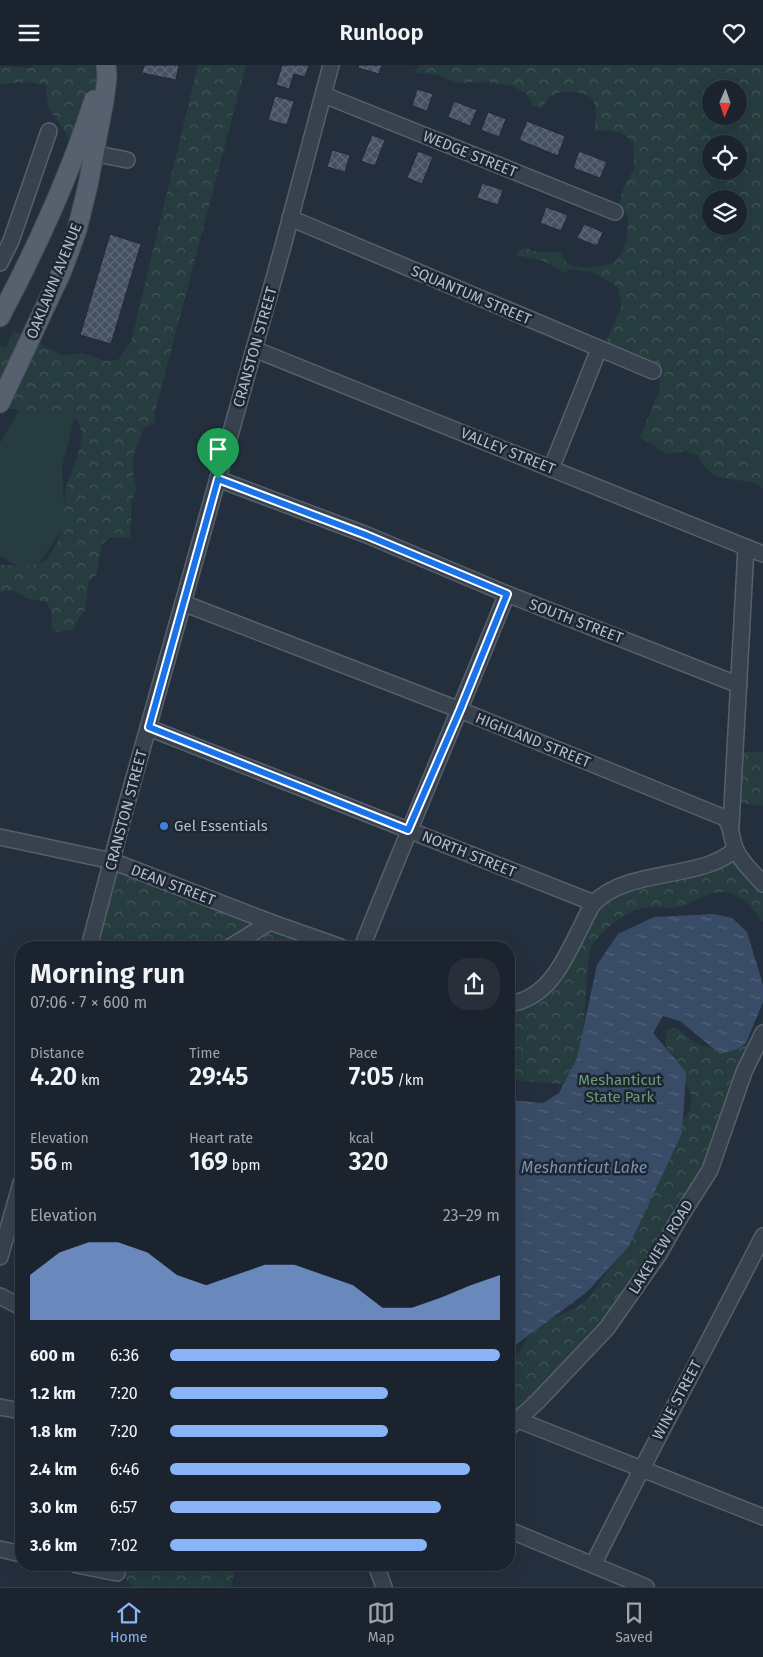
<!DOCTYPE html>
<meta charset="utf-8">
<style>
body{margin:0;font-family:"Fira Sans",sans-serif;background:#282f3a;color:#f1f3f6;height:100vh;display:flex;flex-direction:column;font-size:19px;white-space:nowrap}
*{box-sizing:border-box;margin:0}
p{font-size:16px;color:#a0a4aa}
.icon{flex:none;width:28px;height:28px;fill:none;stroke:currentColor;stroke-width:2;stroke-linecap:round;stroke-linejoin:round}
.map{position:relative;flex:1;overflow:hidden}
.details{position:absolute;left:15px;top:876px;width:500px;height:630px;display:flex;flex-direction:column;background:#1b232e;border-radius:20px;box-shadow:0 5px 20px #0002,0 0 0 1px #39404a}
.details>*{flex:none}
.needle{width:32px;rotate:182deg}
.tools{position:absolute;left:702px;top:15px;display:grid;gap:10px}
.tools a{display:grid;place-items:center;width:45px;height:45px;border-radius:50%;background:#1b232e;box-shadow:0 5px 20px #0002,0 0 0 1px #39404a;font-size:25px}
.pin{position:absolute;display:grid;place-items:center;width:42px;height:42px;color:#fff;margin:-51px -21px;border-radius:50% 50% 50% 0;rotate:-45deg;box-shadow:0 0 5px #0007}
.pin .icon{rotate:45deg}
.round{display:grid;place-items:center;flex:none;width:52px;height:52px;border-radius:20px;background:#282f3a}
.head{display:flex;align-items:center;justify-content:space-between;height:85px;padding:0 15px}
h1{font-size:28px;font-weight:600;line-height:38px}
.stats{display:grid;grid-template-columns:repeat(3,1fr);gap:8px;height:85px;padding:5px 15px}
.stats div{display:grid;align-content:center}
.stats b{font-size:25px;font-weight:600}
.stats small{font-size:14px;font-weight:400}
.stats p{font-size:14px}
.chart{height:140px;padding:10px 15px}
.chart p{display:flex;justify-content:space-between}
.chart svg{width:100%;height:90px;margin-top:5px;fill:#8ab4f8;opacity:.7}
ul{padding:0 15px;list-style:none;font-size:16px}
li{display:grid;grid-template-columns:80px 60px 1fr;align-items:center;height:38px}
li i{height:12px;border-radius:6px;background:#8ab4f8}
header{display:flex;justify-content:space-between;align-items:center;height:65px;padding:0 15px;background:#1b232e;font-size:22px;font-weight:600}
.tab-bar{display:flex;justify-content:space-around;align-items:center;height:70px;border-top:1px solid #39404a;background:#1b232e;font-size:14px;color:#a0a4aa}
.tab-bar a{display:grid;justify-items:center;gap:2px}
.tab-bar .on{color:#8ab4f8}
.map>svg:first-child{display:block}
.green{fill:#263c3f}
.forest{fill:url(#forest-crowns);fill-rule:evenodd}
.water{fill:url(#water-ripples)}
.building{fill:url(#building-cross-hatch);stroke:#1f2835}
.lines{fill:none;stroke-linecap:round;stroke-linejoin:round}
.minor-casing{stroke:#565f6c;stroke-width:18}
.major-casing{stroke:#414a57;stroke-width:21}
.minor{stroke:#38414e;stroke-width:15}
.major{stroke:#56606e;stroke-width:19}
.route-casing{stroke:#fff;stroke-width:10}
.route{stroke:#1a73e8;stroke-width:6}
.shop-dot{fill:#3f7fe0;stroke:#1d2633;stroke-width:2}
.labels{text-anchor:middle;stroke-width:5;stroke-linejoin:round;paint-order:stroke}
.street-label{font-size:15px;fill:#b4bcc9;stroke:#1d2633}
.poi-label{font-size:15px;fill:#b4bcc9;stroke:#1d2633;text-anchor:start}
.park-label{font-size:15px;fill:#6b9a76;stroke:#1d2633}
.water-label{font-size:16px;font-style:italic;fill:#7c92b1;stroke:#1d2633}
</style>
<header><svg class="icon" aria-label="menu" viewBox="0 0 24 24"><path d="M4 6h16M4 12h16M4 18h16"/></svg>Runloop<svg class="icon" aria-label="heart" viewBox="0 0 24 24"><path d="M12 20l-8-8c-3-5 5-10 8-4 3-6 11-1 8 4z"/></svg></header>
<div class="map">
<svg width="763" height="1522" viewBox="0 0 763 1522">
<defs>
<pattern id="forest-crowns" width="20" height="18" patternUnits="userSpaceOnUse" patternTransform="scale(1.25)"><rect width="20" height="18" fill="#263c3f"/><path d="M2 6a3 3 0 1 1 6 0M12 15a3 3 0 1 1 6 0" fill="none" stroke="#435659"/></pattern>
<pattern id="water-ripples" width="26" height="14" patternUnits="userSpaceOnUse" patternTransform="scale(1.25)"><rect width="26" height="14" fill="#394c67"/><path d="M2 4q2-2 4 0t4 0M15 11q2-2 4 0t4 0" fill="none" stroke="#53647b"/></pattern>
<pattern id="building-cross-hatch" width="8" height="8" patternUnits="userSpaceOnUse" patternTransform="scale(1.25)"><rect width="8" height="8" fill="#455162"/><path d="M0 0l8 8M0 8l8-8" fill="none" stroke="#5d6877"/></pattern>
</defs>
<rect width="100%" height="100%" fill="#242f3e"/>
<path class="green" d="M 42,305 L 83,318 L 62,402 L 65,459 L 32,510 L 0,491 L 0,378 Z"/>
<g class="forest">
<path d="M 34,0 L 105,0 L 84,63 L 70,75 L 48,42 L 46,20 L 30,17 L 0,19 L 0,1 L 29,3 Z"/>
<path d="M 198,0 L 246,0 L 154,351 L 156,357 L 144,363 C 134,387 128,399 137,424 L 132,435 L 130,473 L 110,473 L 101,480 L 97,509 L 89,516 L 85,545 L 72,565 L 58,567 L 52,564 L 51,546 L 46,537 L 26,533 L 13,525 L 0,527 L 0,500 C 12,500 36,502 45,496 C 48,494 50,489 52,486 C 67,464 61,445 67,420 C 72,399 92,370 74,352 C 65,343 51,349 41,353 L 29,346 L 0,342 L 0,281 L 6,283 L 14,266 L 63,291 L 82,288 L 105,296 L 118,295 L 131,276 Z"/>
<path d="M 420,0 L 763,0 L 763,423 L 754,418 L 715,411 L 704,401 L 697,390 L 685,386 L 667,389 L 640,372 L 660,325 L 659,308 L 605,279 L 622,240 L 618,222 L 592,207 L 569,204 L 565,208 L 544,196 L 517,190 L 519,185 L 527,183 L 532,186 L 561,188 C 564,194 567,200 574,202 C 582,203 611,201 616,196 C 627,184 628,166 628,151 L 618,141 L 625,119 L 634,104 L 633,77 L 620,67 L 595,65 C 595,56 598,41 592,34 C 584,25 557,24 549,33 C 546,35 544,40 543,43 L 532,41 L 528,30 L 511,20 L 487,17 L 456,18 L 439,10 L 415,7 ZM 711,24 L 739,24 L 739,51 L 711,51 ZM 711,79 L 739,79 L 739,106 L 711,106 ZM 711,134 L 739,134 L 739,161 L 711,161 Z"/>
<path d="M 736,687 L 763,687 L 763,741 L 733,737 Z"/>
<path d="M 734,787 L 763,819 L 763,857 C 753,844 745,833 729,828 C 710,823 695,839 678,842 C 668,844 657,841 647,842 C 627,844 596,868 589,887 L 581,994 L 565,1019 L 509,1015 L 509,939 L 540,926 L 598,837 Z"/>
<path d="M 110,801 L 339,882 L 87,882 Z"/>
<path d="M 763,954 L 763,970 L 710,1106 L 611,1258 L 509,1363 L 509,1303 L 529,1270 L 549,1255 L 578,1242 L 590,1232 L 631,1172 L 669,1077 L 690,1045 L 692,1031 L 669,988 L 665,976 L 667,965 L 676,962 C 680,966 685,971 691,975 C 707,987 731,982 750,979 Z"/>
<path d="M 126,1500 L 236,1500 L 231,1522 L 133,1522 L 132,1519 L 117,1508 Z"/>
</g>
<path class="water" d="M 714,849 L 732,853 L 747,867 L 763,920 L 763,937 L 746,978 L 738,984 L 720,989 L 680,956 L 663,951 L 653,968 L 686,1007 L 682,1068 L 629,1181 L 587,1227 L 517,1279 L 509,1288 L 509,1035 L 543,1038 L 559,1028 L 577,993 L 597,900 L 618,869 L 654,852 Z"/>
<g class="building">
<path d="M 144,0 L 179,0 L 176,15 L 142,8 Z"/>
<path d="M 282,0 L 309,0 L 305,12 L 294,9 L 289,24 L 276,20 Z"/>
<path d="M 359,0 L 382,0 L 379,9 L 358,3 Z"/>
<path d="M 417,24 L 433,29 L 427,46 L 412,41 Z"/>
<path d="M 275,31 L 294,36 L 287,60 L 268,55 Z"/>
<path d="M 454,36 L 477,45 L 470,61 L 448,52 Z"/>
<path d="M 488,47 L 506,54 L 499,72 L 481,65 Z"/>
<path d="M 527,56 L 565,71 L 558,91 L 519,75 Z"/>
<path d="M 372,70 L 385,75 L 375,101 L 361,96 Z"/>
<path d="M 332,85 L 350,90 L 345,107 L 327,102 Z"/>
<path d="M 418,86 L 433,92 L 422,119 L 407,113 Z"/>
<path d="M 579,86 L 607,97 L 600,113 L 573,103 Z"/>
<path d="M 482,118 L 503,125 L 498,140 L 477,133 Z"/>
<path d="M 546,142 L 568,150 L 561,166 L 540,158 Z"/>
<path d="M 584,159 L 603,167 L 597,181 L 577,173 Z"/>
<path d="M 110,169 L 141,179 L 111,279 L 80,270 Z"/>
<path d="M 21,1398 L 21,1426 L 15,1424 Z"/>
</g>
<g class="lines">
<defs>
<g id="minor">
<path d="M 324,30 L 615,147"/>
<path d="M 93,88 L 127,95"/>
<path d="M 290,153 L 653,306"/>
<path d="M 0,198 L 11,176 L 49,66"/>
<path d="M 254,284 L 763,489"/>
<path d="M 551,404 L 599,284"/>
<path d="M 218,414 L 367,470 L 507,529 L 739,620"/>
<path d="M 183,538 L 460,645 L 725,753 C 732,762 731,772 735,783 C 740,796 754,808 763,819"/>
<path d="M 149,663 L 594,838"/>
<path d="M 731,761 L 746,482"/>
<path d="M 0,772 L 112,796 L 270,857 L 341,882"/>
<path d="M 89,882 L 125,745 L 283,181 L 331,0"/>
<path d="M 230,882 L 270,857"/>
<path d="M 362,882 C 409,764 459,647 507,529"/>
<path d="M 509,939 C 551,933 566,891 583,858 C 586,852 589,844 594,838 C 622,809 677,812 712,798 C 721,795 728,790 736,785"/>
<path d="M 0,1192 L 21,1118"/>
<path d="M 0,1231 L 21,1242"/>
<path d="M 0,1342 L 21,1346"/>
<path d="M 518,1355 L 763,1452"/>
<path d="M 509,1363 L 537,1337 L 607,1263 L 659,1189 L 677,1157 L 710,1105 L 744,1007 L 763,968"/>
<path d="M 509,1465 L 646,1522"/>
<path d="M 0,1484 L 21,1489"/>
<path d="M 77,1500 L 117,1508"/>
<path d="M 376,1500 L 384,1522"/>
<path d="M 593,1500 C 648,1389 707,1281 763,1171"/>
</g>
<g id="major">
<path d="M 0,252 C 37,182 70,110 94,35"/>
<path d="M 0,338 L 62,206 L 77,165 L 88,120 L 104,36 L 107,12 L 106,0"/>
</g>
</defs>
<use href="#minor" class="minor-casing"/>
<use href="#major" class="major-casing"/>
<use href="#minor" class="minor"/>
<use href="#major" class="major"/>
</g>
<g class="lines">
<defs>
<path id="route" d="M 218,414 L 366,470 L 507,529 L 460,645 L 408,765 L 149,662 Z"/>
</defs>
<use href="#route" class="route-casing"/>
<use href="#route" class="route"/>
</g>
<circle class="shop-dot" cx="164" cy="761" r="5"/>
<g class="labels">
<g class="street-label">
<text transform="translate(470 89) rotate(22)" y="5">WEDGE STREET</text>
<text transform="translate(54 216) rotate(-68)" y="5">OAKLAWN AVENUE</text>
<text transform="translate(471 230) rotate(23)" y="5">SQUANTUM STREET</text>
<text transform="translate(255 282) rotate(-74)" y="5">CRANSTON STREET</text>
<text transform="translate(508 386) rotate(22)" y="5">VALLEY STREET</text>
<text transform="translate(576 556) rotate(21)" y="5">SOUTH STREET</text>
<text transform="translate(533 675) rotate(22)" y="5">HIGHLAND STREET</text>
<text transform="translate(126 745) rotate(-75)" y="5">CRANSTON STREET</text>
<text transform="translate(469 789) rotate(22)" y="5">NORTH STREET</text>
<text transform="translate(173 820) rotate(21)" y="5">DEAN STREET</text>
<text transform="translate(661 1182) rotate(-58)" y="5">LAKEVIEW ROAD</text>
<text transform="translate(677 1335) rotate(-62)" y="5">WINE STREET</text>
</g>
<g class="poi-label">
<text x="174" y="766">Gel Essentials</text>
</g>
<g class="park-label">
<text x="620" y="1020">Meshanticut<tspan x="620" dy="17">State Park</tspan></text>
</g>
<g class="water-label">
<text x="584" y="1108">Meshanticut Lake</text>
</g>
</g>
</svg>
<div class="tools">
<a><svg class="needle" viewBox="-14 -14 28 28"><path d="M0-13l5 13h-10z" fill="#e53935"/><path d="M0 13l5-13h-10z" fill="#a0a4aa"/></svg></a>
<a><svg class="icon" aria-label="locate" viewBox="0 0 24 24"><circle cx="12" cy="12" r="6"/><path d="M12 2v4M12 18v4M2 12h4M18 12h4"/></svg></a>
<a><svg class="icon" aria-label="layers" viewBox="0 0 24 24"><path d="M12 4l9 5-9 5-9-5zM3 14l9 5 9-5"/></svg></a>
</div>
<div class="pin" style="left:218px;top:414px;background:#1e9e55"><svg class="icon" aria-label="arrive" viewBox="0 0 24 24"><path d="M6 21V4h12l-3 4 3 4H6"/></svg></div>
<section class="details">
<div class="head"><div><h1>Morning run</h1><p>07:06 · 7 × 600 m</p></div><a class="round"><svg class="icon" aria-label="share" viewBox="0 0 24 24"><path d="M12 15V3M7 8l5-5 5 5M5 13v7h14v-7"/></svg></a></div>
<div class="stats">
<div><p>Distance</p><b>4.20<small> km</small></b></div>
<div><p>Time</p><b>29:45</b></div>
<div><p>Pace</p><b>7:05<small> /km</small></b></div>
</div>
<div class="stats">
<div><p>Elevation</p><b>56<small> m</small></b></div>
<div><p>Heart rate</p><b>169<small> bpm</small></b></div>
<div><p>kcal</p><b>320</b></div>
</div>
<div class="chart"><p><span>Elevation</span>23–29 m</p>
<svg viewBox="0 0 160 44" preserveAspectRatio="none"><path d="M0 44V22L10 11L20 6L30 6L40 11L50 22L60 27L70 22L80 17L90 17L100 22L110 27L120 38L130 38L140 33L150 27L160 22V44z"/></svg>
</div>
<ul>
<li><b>600 m</b>6:36<i style="width:100%"></i></li>
<li><b>1.2 km</b>7:20<i style="width:66%"></i></li>
<li><b>1.8 km</b>7:20<i style="width:66%"></i></li>
<li><b>2.4 km</b>6:46<i style="width:91%"></i></li>
<li><b>3.0 km</b>6:57<i style="width:82%"></i></li>
<li><b>3.6 km</b>7:02<i style="width:78%"></i></li>
</ul>
</section>
</div>
<nav class="tab-bar">
<a class="on"><svg class="icon" aria-label="home" viewBox="0 0 24 24"><path d="M3 11l9-7 9 7M6 9v11h12V9"/></svg>Home</a>
<a><svg class="icon" aria-label="map" viewBox="0 0 24 24"><path d="M3 6l6-2 6 2 6-2v14l-6 2-6-2-6 2zM9 4v14M15 6v14"/></svg>Map</a>
<a><svg class="icon" aria-label="saved" viewBox="0 0 24 24"><path d="M7 4h10v16l-5-4-5 4z"/></svg>Saved</a>
</nav>
